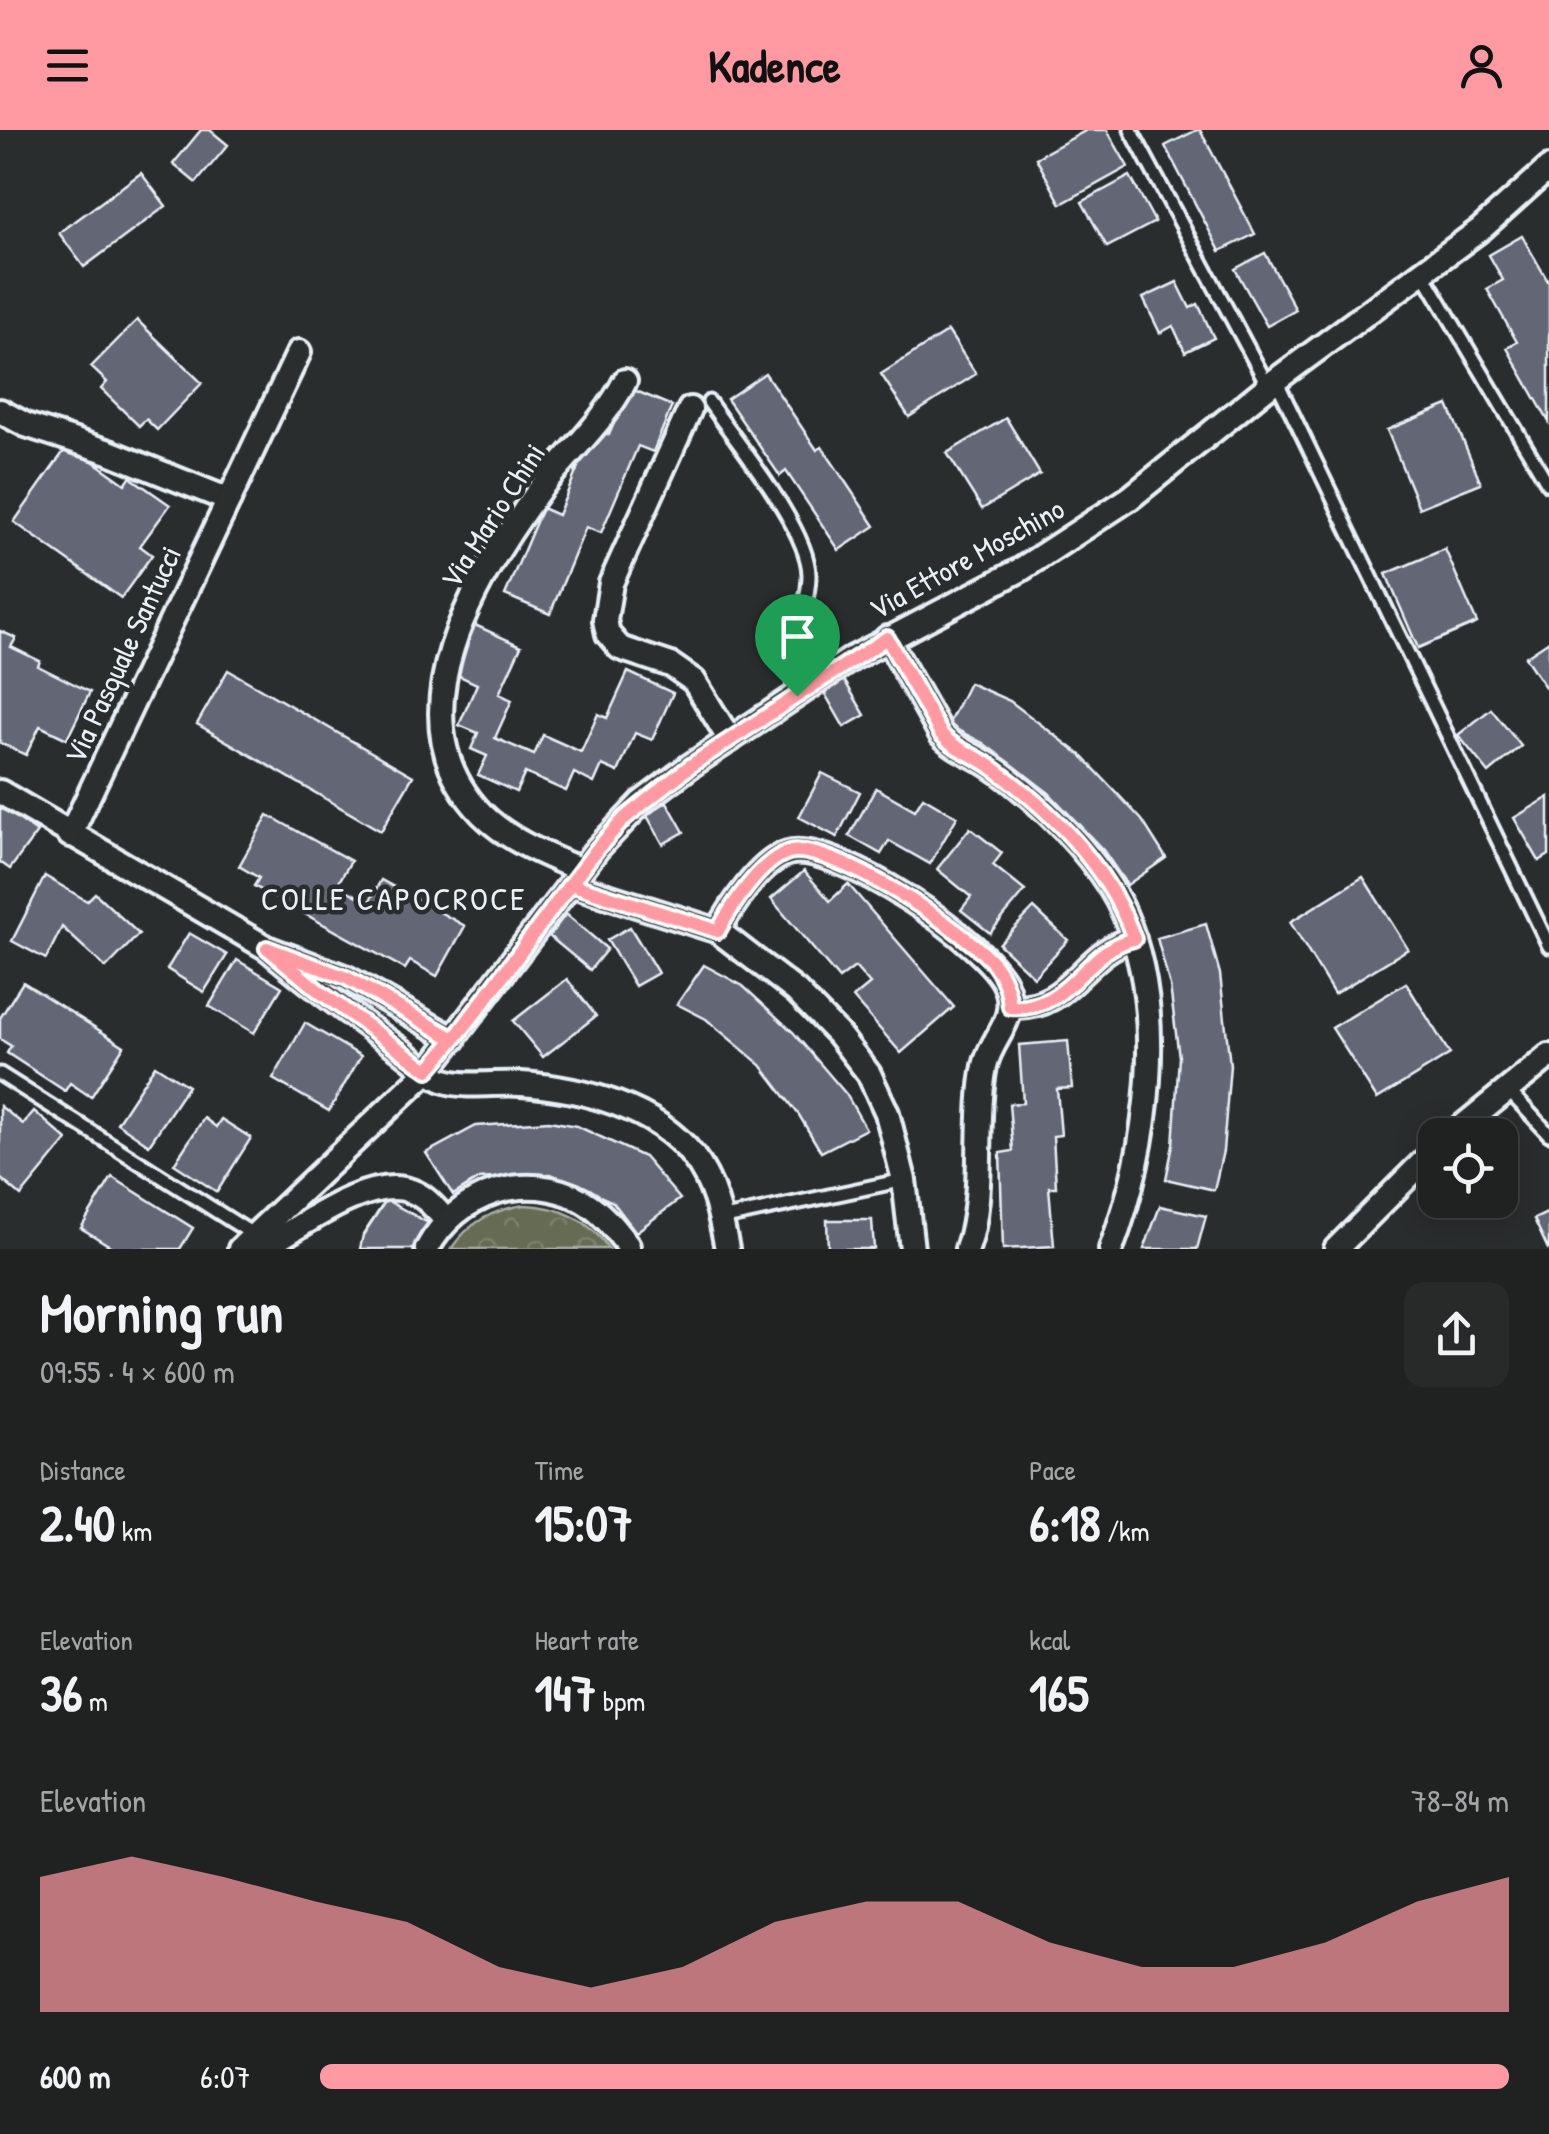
<!DOCTYPE html>
<meta charset="utf-8">
<style>
body{margin:0;font-family:"Patrick Hand",sans-serif;background:#282a2a;color:#f1f3f6;height:100vh;display:flex;flex-direction:column;font-size:38px;white-space:nowrap}
*{box-sizing:border-box;margin:0}
p{font-size:32px;color:#a2a4a5}
.icon{flex:none;width:55px;height:55px;fill:none;stroke:currentColor;stroke-width:2;stroke-linecap:round;stroke-linejoin:round}
.map{position:relative;height:1119px;overflow:hidden}
.details{display:flex;flex-direction:column;background:#202222;flex:1}
.details>*{flex:none}
.tools{position:absolute;left:1418px;top:988px;display:grid;gap:20px}
.tools a{display:grid;place-items:center;width:100px;height:100px;border-radius:20px;background:#202222;box-shadow:0 5px 25px #0003,0 0 0 2px #3d3f40;font-size:50px}
.pin{position:absolute;display:grid;place-items:center;width:85px;height:85px;color:#fff;margin:-102px -42px;border-radius:50% 50% 50% 0;rotate:-45deg;box-shadow:0 0 10px #0007}
.pin .icon{rotate:45deg}
.round{display:grid;place-items:center;flex:none;width:105px;height:105px;border-radius:20px;background:#282a2a}
.summary{display:flex;align-items:center;justify-content:space-between;height:170px;padding:0 40px}
h1{font-size:55px;font-weight:700;line-height:75px}
.figures{display:grid;grid-template-columns:repeat(3,1fr);gap:15px;height:170px;padding:10px 40px}
.figures div{display:grid;align-content:center}
.figures b{font-size:50px;font-weight:700}
.figures small{font-size:28px;font-weight:400}
.figures p{font-size:28px}
.chart{height:280px;padding:20px 40px}
.chart p{display:flex;justify-content:space-between}
.chart svg{width:100%;height:180px;margin-top:10px;fill:#ff9aa2;opacity:.7}
ul{padding:0 40px;list-style:none;font-size:32px}
li{display:grid;grid-template-columns:160px 120px 1fr;align-items:center;height:75px}
li i{height:25px;border-radius:12px;background:#ff9aa2}
header{display:flex;justify-content:space-between;align-items:center;height:130px;padding:0 40px;background:#ff9aa2;color:#111;font-size:45px;font-weight:700}
.map>svg:first-child{display:block}
.park{fill:url(#park-crowns);stroke:#a7aea5;stroke-width:2.5}
.building{fill:#646675;stroke:#e8f1f8;stroke-width:2.5}
.lines{fill:none;stroke-linecap:round;stroke-linejoin:round}
.service-casing{stroke:#e8f1f8;stroke-width:19}
.minor-casing{stroke:#e8f1f8;stroke-width:30}
.service{stroke:#2a2d2e;stroke-width:11}
.minor{stroke:#2a2d2e;stroke-width:22}
.route-casing{stroke:#fff;stroke-width:20}
.route{stroke:#ff9aa2;stroke-width:12}
.labels{text-anchor:middle;stroke-width:9;stroke-linejoin:round;paint-order:stroke}
.street-label{font-size:30px;fill:#e8f1f8;stroke:#2a2d2e}
.neighbourhood-label{font-size:32px;letter-spacing:2.5px;fill:#e8f1f8;stroke:#2a2d2e}
</style>
<header><svg class="icon" aria-label="menu" viewBox="0 0 24 24"><path d="M4 6h16M4 12h16M4 18h16"/></svg>Kadence<svg class="icon" aria-label="person" viewBox="0 0 24 24"><circle cx="12" cy="8" r="4"/><path d="M4 21q1-7 8-7t8 7"/></svg></header>
<div class="map">
<svg width="1549" height="1119" viewBox="0 0 1549 1119">
<defs>
<pattern id="park-crowns" width="20" height="18" patternUnits="userSpaceOnUse" patternTransform="scale(2.5)"><rect width="20" height="18" fill="#666c52"/><path d="M2 6a3 3 0 1 1 6 0M12 15a3 3 0 1 1 6 0" fill="none" stroke="#7c816c"/></pattern>
</defs>
<rect width="100%" height="100%" fill="#2a2d2e"/>
<filter id="ink" filterUnits="userSpaceOnUse"><feTurbulence type="fractalNoise" baseFrequency=".01" numOctaves="2"/><feDisplacementMap in="SourceGraphic" scale="20" xChannelSelector="R" yChannelSelector="G"/><feConvolveMatrix kernelMatrix="1 2 1 2 8 2 1 2 1" color-interpolation-filters="sRGB"/></filter>
<g filter="url(#ink)">
<path class="park" d="M 524,1075 C 560,1076 589,1089 609,1119 L 451,1119 C 469,1092 493,1080 524,1075 Z"/>
<g class="building">
<path d="M 201,0 L 210,0 L 228,15 L 196,53 L 173,34 Z"/>
<path d="M 1087,0 L 1107,0 L 1128,37 L 1061,74 L 1036,28 Z"/>
<path d="M 1197,0 L 1200,0 L 1255,104 L 1220,121 L 1165,16 Z"/>
<path d="M 141,43 L 166,76 L 84,137 L 59,103 Z"/>
<path d="M 1130,46 L 1155,92 L 1107,117 L 1082,72 Z"/>
<path d="M 1522,106 L 1549,153 L 1549,292 L 1507,218 L 1517,212 L 1487,159 L 1503,150 L 1489,125 Z"/>
<path d="M 1265,123 L 1296,180 L 1267,196 L 1235,139 Z"/>
<path d="M 1177,152 L 1190,178 L 1198,174 L 1214,208 L 1185,222 L 1173,196 L 1160,203 L 1143,168 Z"/>
<path d="M 137,190 L 202,253 L 157,300 L 146,289 L 139,296 L 101,259 L 107,252 L 91,237 Z"/>
<path d="M 948,201 L 976,244 L 909,287 L 881,244 Z"/>
<path d="M 765,243 L 817,320 L 822,317 L 875,396 L 839,420 L 786,341 L 780,346 L 727,269 Z"/>
<path d="M 629,258 L 672,276 L 653,322 L 638,316 L 601,403 L 586,397 L 550,484 L 505,465 L 542,378 L 558,385 L 594,299 L 609,305 Z"/>
<path d="M 1448,275 L 1481,353 L 1419,378 L 1387,300 Z"/>
<path d="M 1006,288 L 1040,344 L 982,379 L 947,323 Z"/>
<path d="M 69,314 L 125,354 L 130,347 L 170,375 L 140,416 L 152,425 L 121,468 L 14,392 Z"/>
<path d="M 1445,419 L 1477,493 L 1418,518 L 1386,444 Z"/>
<path d="M 475,495 L 521,516 L 499,564 L 512,570 L 495,608 L 534,625 L 543,605 L 581,622 L 598,584 L 607,588 L 628,542 L 673,563 L 652,610 L 635,603 L 618,642 L 602,635 L 594,653 L 574,643 L 566,661 L 525,643 L 516,662 L 478,645 L 487,626 L 471,619 L 478,603 L 459,595 L 477,554 L 453,543 Z"/>
<path d="M 0,501 L 16,508 L 11,517 L 40,531 L 38,536 L 90,562 L 67,609 L 40,596 L 26,625 L 0,613 Z"/>
<path d="M 1549,511 L 1549,563 L 1525,527 Z"/>
<path d="M 228,540 L 413,646 L 381,701 L 197,594 Z"/>
<path d="M 841,545 L 865,585 L 844,597 L 821,557 Z"/>
<path d="M 969,553 L 1010,571 L 1081,625 L 1142,690 L 1166,728 L 1127,755 L 1103,720 L 1049,663 L 983,613 L 948,595 Z"/>
<path d="M 1491,579 L 1521,616 L 1489,643 L 1458,605 Z"/>
<path d="M 822,643 L 860,662 L 837,707 L 799,687 Z"/>
<path d="M 876,658 L 915,680 L 923,667 L 957,687 L 930,734 L 889,711 L 881,724 L 849,706 Z"/>
<path d="M 1549,667 L 1549,725 L 1539,731 L 1514,688 Z"/>
<path d="M 667,672 L 684,702 L 663,714 L 646,684 Z"/>
<path d="M 0,676 L 37,702 L 10,739 L 0,732 Z"/>
<path d="M 268,685 L 351,731 L 337,755 L 369,772 L 381,750 L 465,796 L 437,846 L 410,831 L 405,839 L 254,756 L 259,748 L 239,736 Z"/>
<path d="M 970,698 L 1002,723 L 993,735 L 1025,761 L 990,803 L 961,780 L 971,767 L 937,739 Z"/>
<path d="M 804,741 L 830,771 L 848,754 L 954,877 L 901,923 L 853,868 L 870,854 L 855,837 L 839,849 L 771,769 Z"/>
<path d="M 45,746 L 87,771 L 95,763 L 139,804 L 106,838 L 62,797 L 46,829 L 12,811 Z"/>
<path d="M 1363,747 L 1408,819 L 1334,864 L 1290,792 Z"/>
<path d="M 1034,778 L 1068,810 L 1034,847 L 999,814 Z"/>
<path d="M 566,784 L 607,819 L 590,840 L 549,806 Z"/>
<path d="M 1206,794 L 1220,844 L 1230,935 L 1223,1021 L 1214,1060 L 1166,1049 L 1173,1015 L 1179,927 L 1170,856 L 1157,808 Z"/>
<path d="M 630,797 L 658,843 L 635,856 L 607,810 Z"/>
<path d="M 189,803 L 227,825 L 204,862 L 167,839 Z"/>
<path d="M 237,830 L 282,857 L 254,903 L 209,876 Z"/>
<path d="M 704,835 L 743,856 L 793,902 L 846,964 L 866,999 L 821,1022 L 799,985 L 761,935 L 706,889 L 677,874 Z"/>
<path d="M 567,849 L 596,886 L 543,927 L 513,891 Z"/>
<path d="M 23,852 L 124,916 L 91,967 L 70,953 L 65,961 L 7,923 L 11,916 L 0,909 L 0,888 Z"/>
<path d="M 1406,853 L 1450,924 L 1377,969 L 1332,898 Z"/>
<path d="M 305,893 L 361,926 L 329,981 L 273,949 Z"/>
<path d="M 1068,911 L 1072,958 L 1057,959 L 1061,1005 L 1053,1006 L 1056,1057 L 1049,1057 L 1054,1116 L 1003,1119 L 1000,1023 L 1013,1021 L 1009,974 L 1023,973 L 1019,915 Z"/>
<path d="M 155,935 L 188,956 L 149,1015 L 117,993 Z"/>
<path d="M 0,976 L 23,994 L 34,981 L 67,1010 L 21,1066 L 0,1048 Z"/>
<path d="M 204,988 L 216,997 L 221,989 L 251,1008 L 217,1062 L 174,1034 Z"/>
<path d="M 549,991 L 577,996 L 644,1027 L 680,1069 L 636,1102 L 613,1072 L 551,1044 L 479,1049 L 453,1065 L 426,1023 L 476,996 Z"/>
<path d="M 112,1047 L 193,1098 L 180,1119 L 115,1119 L 81,1098 Z"/>
<path d="M 386,1070 L 432,1095 L 418,1119 L 360,1119 L 363,1105 Z"/>
<path d="M 1160,1076 L 1206,1086 L 1197,1119 L 1144,1119 Z"/>
<path d="M 1549,1082 L 1549,1119 L 1548,1119 L 1534,1089 Z"/>
<path d="M 827,1090 L 872,1090 L 874,1119 L 828,1119 Z"/>
</g>
<g class="lines">
<defs>
<g id="service">
<path d="M 1131,0 L 1268,256"/>
<path d="M 1423,143 L 1548,354"/>
<path d="M 1276,250 L 1549,816"/>
<path d="M 709,272 C 736,312 809,399 809,445 C 809,484 782,530 797,567"/>
<path d="M 0,944 L 254,1105"/>
<path d="M 1507,959 L 1549,1004"/>
<path d="M 720,1089 L 904,1050"/>
</g>
<g id="minor">
<path d="M 690,279 L 611,453 L 605,490 L 608,504 L 620,518 L 671,535 L 694,551 L 730,610"/>
<path d="M 0,281 L 26,295 L 109,322 L 229,370"/>
<path d="M 887,508 L 941,604 C 954,618 970,623 986,633 C 1003,643 1019,657 1034,670 C 1068,701 1105,740 1124,783 C 1168,883 1148,1020 1111,1119"/>
<path d="M 0,662 L 267,818 L 347,848 L 454,909"/>
<path d="M 70,705 L 299,222"/>
<path d="M 581,740 C 546,725 509,711 482,684 C 388,587 477,445 540,359 C 568,323 604,292 625,251"/>
<path d="M 570,754 L 718,801 L 796,861 L 838,904 L 869,944 L 887,983 L 904,1050 L 912,1119"/>
<path d="M 718,801 C 731,777 760,731 788,723 C 832,709 993,814 1007,859 C 1018,891 991,907 985,936 C 974,991 986,1066 967,1119"/>
<path d="M 267,818 C 310,855 355,888 401,920 C 414,930 429,945 445,951 C 467,958 497,952 521,954 C 580,958 656,977 693,1026 C 714,1052 721,1087 727,1119"/>
<path d="M 1010,877 C 1073,881 1082,820 1134,809"/>
<path d="M 1452,1005 L 1549,926"/>
<path d="M 251,1109 L 257,1115 L 268,1115 C 303,1095 370,1045 411,1061 C 426,1066 436,1080 447,1091"/>
<path d="M 240,1119 L 429,940 L 597,719 L 641,673 L 690,636 L 853,528 L 1020,440 L 1130,368 L 1276,250 L 1481,99 L 1549,38"/>
<path d="M 427,1119 C 457,1063 526,1039 583,1071 C 602,1082 615,1099 628,1116"/>
<path d="M 1336,1119 L 1435,1020"/>
</g>
</defs>
<use href="#service" class="service-casing"/>
<use href="#minor" class="minor-casing"/>
<use href="#service" class="service"/>
<use href="#minor" class="minor"/>
</g>
</g>
<g class="lines" filter="url(#ink)">
<defs>
<path id="route" d="M 797,566 L 690,636 L 625,688 L 597,719 L 454,909 L 347,848 L 267,818 L 320,862 L 428,940 C 480,881 524,817 570,754 L 718,801 C 731,777 761,730 789,722 C 830,711 966,801 994,834 C 1004,847 1009,861 1010,877 C 1073,882 1082,820 1134,809 C 1109,738 1052,681 993,638 C 976,625 955,620 941,604 L 887,508 L 797,566"/>
</defs>
<use href="#route" class="route-casing"/>
<use href="#route" class="route"/>
</g>
<g class="labels">
<g class="street-label">
<text transform="translate(493 386) rotate(-57)" y="10">Via Mario Chini</text>
<text transform="translate(967 429) rotate(-29)" y="10">Via Ettore Moschino</text>
<text transform="translate(123 525) rotate(-65)" y="10">Via Pasquale Santucci</text>
</g>
<g class="neighbourhood-label">
<text x="394" y="780">COLLE CAPOCROCE</text>
</g>
</g>
</svg>
<div class="tools">
<a><svg class="icon" aria-label="locate" viewBox="0 0 24 24"><circle cx="12" cy="12" r="6"/><path d="M12 2v4M12 18v4M2 12h4M18 12h4"/></svg></a>
</div>
<div class="pin" style="left:797px;top:566px;background:#1e9e55"><svg class="icon" aria-label="arrive" viewBox="0 0 24 24"><path d="M6 21V4h12l-3 4 3 4H6"/></svg></div>
</div>
<section class="details">
<div class="summary"><div><h1>Morning run</h1><p>09:55 · 4 × 600 m</p></div><a class="round"><svg class="icon" aria-label="share" viewBox="0 0 24 24"><path d="M12 15V3M7 8l5-5 5 5M5 13v7h14v-7"/></svg></a></div>
<div class="figures">
<div><p>Distance</p><b>2.40<small> km</small></b></div>
<div><p>Time</p><b>15:07</b></div>
<div><p>Pace</p><b>6:18<small> /km</small></b></div>
</div>
<div class="figures">
<div><p>Elevation</p><b>36<small> m</small></b></div>
<div><p>Heart rate</p><b>147<small> bpm</small></b></div>
<div><p>kcal</p><b>165</b></div>
</div>
<div class="chart"><p><span>Elevation</span>78–84 m</p>
<svg viewBox="0 0 160 44" preserveAspectRatio="none"><path d="M0 44V11L10 6L20 11L30 17L40 22L50 33L60 38L70 33L80 22L90 17L100 17L110 27L120 33L130 33L140 27L150 17L160 11V44z"/></svg>
</div>
<ul>
<li><b>600 m</b>6:07<i style="width:100%"></i></li>
</ul>
</section>
